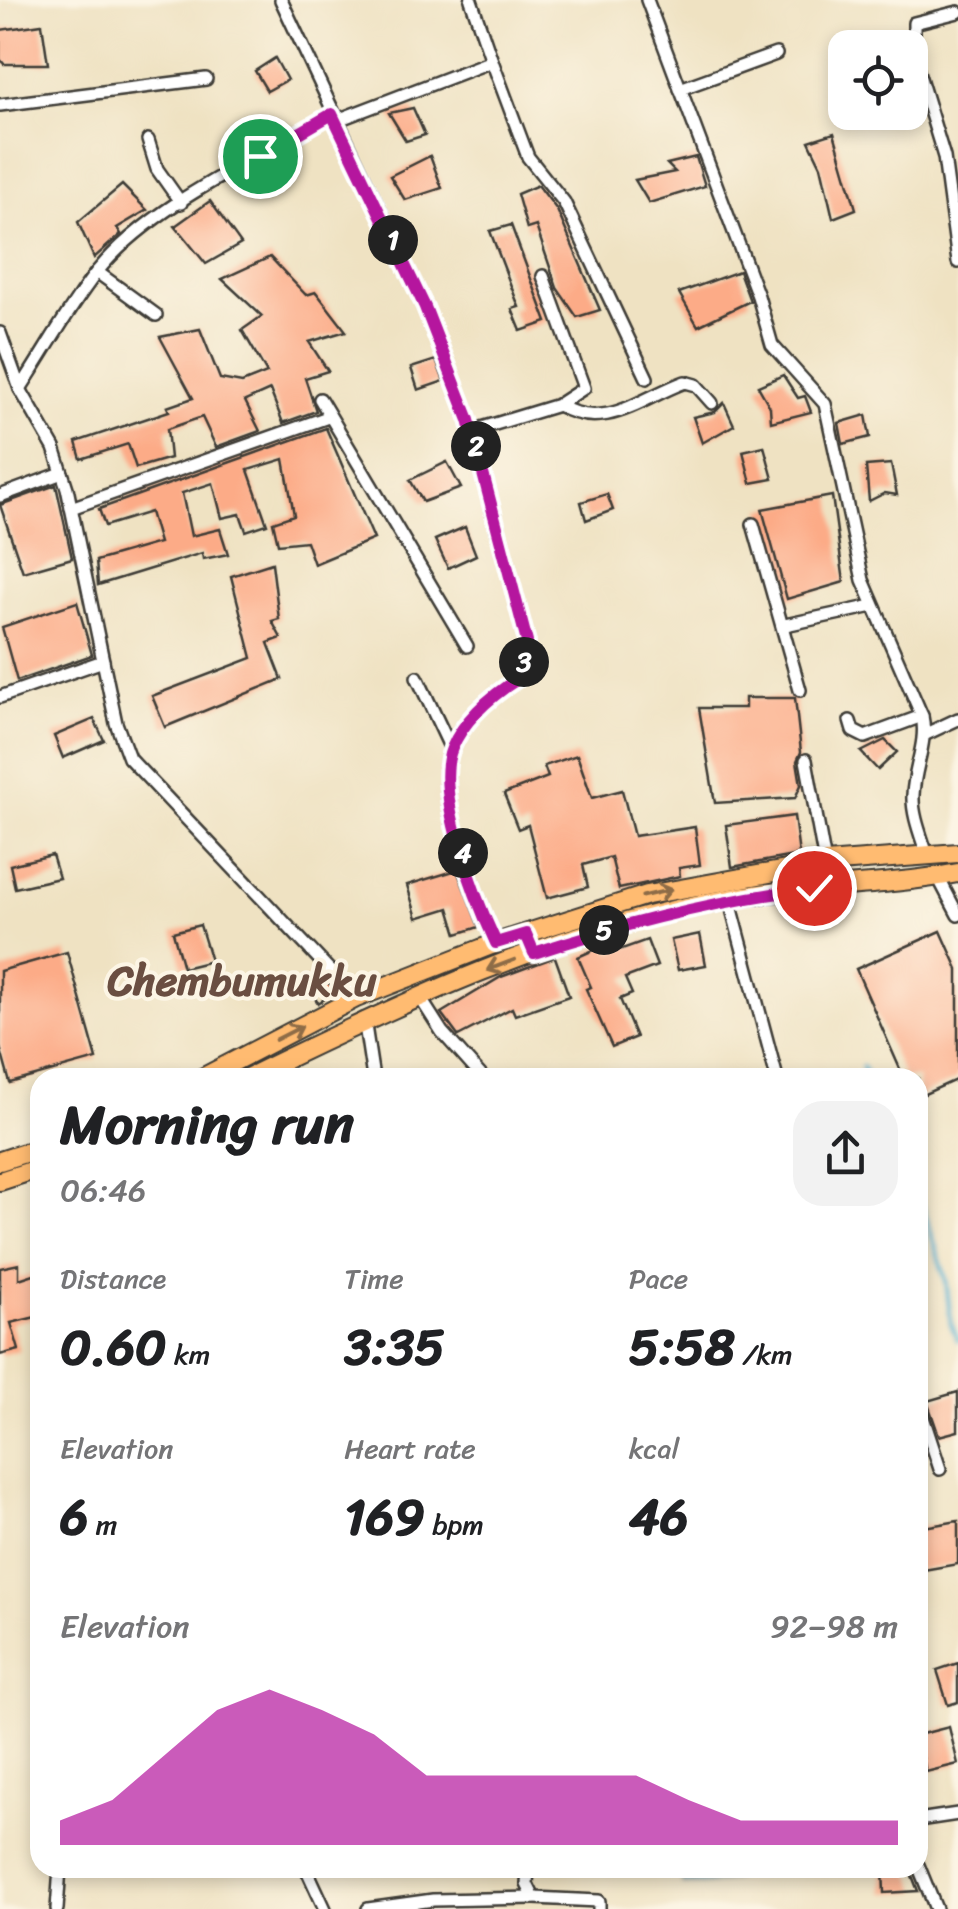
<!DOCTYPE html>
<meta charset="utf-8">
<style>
body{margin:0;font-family:Sriracha,sans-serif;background:#f2f2f2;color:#202124;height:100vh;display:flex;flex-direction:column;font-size:38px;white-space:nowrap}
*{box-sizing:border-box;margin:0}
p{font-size:32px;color:#757577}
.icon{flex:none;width:55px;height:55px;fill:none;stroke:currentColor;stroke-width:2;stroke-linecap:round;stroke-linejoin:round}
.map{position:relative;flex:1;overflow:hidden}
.panel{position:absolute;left:30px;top:1068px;width:898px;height:810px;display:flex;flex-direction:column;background:#fff;border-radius:30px;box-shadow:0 5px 15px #0003}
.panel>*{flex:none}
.fabs{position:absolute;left:828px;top:30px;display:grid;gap:20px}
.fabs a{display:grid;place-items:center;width:100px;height:100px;border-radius:20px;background:#fff;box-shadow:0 5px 15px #0003;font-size:50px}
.pin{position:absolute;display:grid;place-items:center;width:85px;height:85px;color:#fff;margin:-42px;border:5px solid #fff;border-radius:50%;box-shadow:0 2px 10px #0007}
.km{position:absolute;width:50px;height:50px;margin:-25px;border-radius:50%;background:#222;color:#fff;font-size:28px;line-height:50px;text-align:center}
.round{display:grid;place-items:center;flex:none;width:105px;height:105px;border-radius:30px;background:#f2f2f2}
.overview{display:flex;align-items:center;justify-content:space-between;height:170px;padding:0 30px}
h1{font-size:55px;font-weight:700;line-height:75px}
.metrics{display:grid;grid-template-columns:repeat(3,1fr);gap:15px;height:170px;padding:10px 30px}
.metrics div{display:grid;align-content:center}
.metrics b{font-size:50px;font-weight:700}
.metrics small{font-size:28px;font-weight:400}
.metrics p{font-size:28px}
.chart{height:280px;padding:20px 30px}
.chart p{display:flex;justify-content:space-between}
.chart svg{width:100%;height:180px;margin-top:10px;fill:#b5179e;opacity:.7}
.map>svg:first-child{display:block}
.water{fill:#51afcf;stroke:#366676;stroke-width:2.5}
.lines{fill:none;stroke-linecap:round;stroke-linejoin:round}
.stream{stroke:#51afcf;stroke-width:5}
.building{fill:#fcab87}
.minor-casing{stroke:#3c3a35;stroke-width:16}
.primary-casing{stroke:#3c3a35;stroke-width:22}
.minor{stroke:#fff;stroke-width:11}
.primary{stroke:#ffbb71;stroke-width:18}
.oneway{stroke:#8e6c46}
.route-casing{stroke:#fff;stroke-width:20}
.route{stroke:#b5179e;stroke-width:12}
.labels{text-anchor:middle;stroke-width:8;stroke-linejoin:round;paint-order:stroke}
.district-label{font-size:42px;font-weight:bold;fill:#6a4e41;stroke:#fcf5e5}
</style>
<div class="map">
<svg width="958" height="1909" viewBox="0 0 958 1909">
<rect width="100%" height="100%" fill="#fcf5e5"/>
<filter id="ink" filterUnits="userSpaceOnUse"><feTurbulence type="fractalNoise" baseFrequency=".01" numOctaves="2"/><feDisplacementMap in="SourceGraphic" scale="20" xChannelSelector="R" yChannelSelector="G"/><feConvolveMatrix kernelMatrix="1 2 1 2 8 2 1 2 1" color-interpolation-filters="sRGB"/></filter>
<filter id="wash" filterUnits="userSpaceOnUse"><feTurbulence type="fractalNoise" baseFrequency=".0048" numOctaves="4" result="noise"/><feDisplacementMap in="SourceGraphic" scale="40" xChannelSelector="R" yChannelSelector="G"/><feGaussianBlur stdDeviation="2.25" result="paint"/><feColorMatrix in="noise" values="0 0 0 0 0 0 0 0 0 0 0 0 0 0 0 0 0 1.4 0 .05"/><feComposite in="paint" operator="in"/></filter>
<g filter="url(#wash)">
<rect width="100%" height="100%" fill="#efe2c2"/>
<path class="water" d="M 753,1868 C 738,1883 705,1886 683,1884 L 679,1869 Z"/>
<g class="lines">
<g class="stream">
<path d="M 863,1067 L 867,1078"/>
<path d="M 918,1193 L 946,1280 L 951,1324 L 958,1340"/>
</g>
</g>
<g id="blocks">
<g class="building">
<path d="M 42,24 L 48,64 L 4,64 L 0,59 L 0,30 Z"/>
<path d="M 275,58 L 287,80 L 267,91 L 255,71 Z"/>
<path d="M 413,108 L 425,135 L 406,141 L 389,113 Z"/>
<path d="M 834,133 L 856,209 L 833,218 L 821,166 L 809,141 Z"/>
<path d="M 430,156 L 442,188 L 405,200 L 390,176 Z"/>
<path d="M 696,157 L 705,186 L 649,203 L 635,180 L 675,172 L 667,164 Z"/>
<path d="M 122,185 L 147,210 L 117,228 L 121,234 L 94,258 L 78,222 Z"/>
<path d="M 538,185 L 557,210 L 600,310 L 577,317 L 557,288 L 536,226 L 527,229 L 517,194 Z"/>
<path d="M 210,201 L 241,244 L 206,264 L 175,226 Z"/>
<path d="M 511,225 L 547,322 L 521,331 L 512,309 L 519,307 L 490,231 Z"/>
<path d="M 270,257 L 306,295 L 316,292 L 346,331 L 309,342 L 328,371 L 305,378 L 316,411 L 283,423 L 270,390 L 245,401 L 260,431 L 216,447 L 202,417 L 167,429 L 170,458 L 136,468 L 128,444 L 81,459 L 76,442 L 169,411 L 167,407 L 193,398 L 160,337 L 200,329 L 220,379 L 242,383 L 267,373 L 242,330 L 262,316 L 222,279 Z"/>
<path d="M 739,271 L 750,301 L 698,326 L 679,293 Z"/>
<path d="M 436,360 L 444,381 L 418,390 L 411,368 Z"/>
<path d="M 783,375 L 798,398 L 805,396 L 811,412 L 771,422 L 770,407 L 758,386 Z"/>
<path d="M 724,403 L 734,425 L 702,443 L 693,417 L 715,412 Z"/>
<path d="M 866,415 L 870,437 L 843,444 L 839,423 Z"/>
<path d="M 326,428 L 374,539 L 314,564 L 306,541 L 278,544 L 273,522 L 294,515 L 284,459 L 248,470 L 267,524 L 246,531 L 240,514 L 222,518 L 213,483 L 182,493 L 191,536 L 220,529 L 228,554 L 203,559 L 202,553 L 98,585 L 96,561 L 159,543 L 150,512 L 105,526 L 99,509 Z"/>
<path d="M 764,446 L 773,479 L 751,483 L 743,451 Z"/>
<path d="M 447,462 L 461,488 L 423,502 L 410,480 Z"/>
<path d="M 891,464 L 897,495 L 885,493 L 869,501 L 866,466 Z"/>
<path d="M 56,485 L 72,558 L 23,572 L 0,505 Z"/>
<path d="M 607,494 L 613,510 L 586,520 L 581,502 Z"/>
<path d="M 832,496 L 844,582 L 787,599 L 762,509 Z"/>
<path d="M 465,527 L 476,555 L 448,568 L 435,540 Z"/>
<path d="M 272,563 L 279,619 L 272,621 L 281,638 L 268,643 L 282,679 L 165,727 L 152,696 L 252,658 L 231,576 Z"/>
<path d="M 77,602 L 92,655 L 17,681 L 2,627 Z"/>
<path d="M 745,698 L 795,698 L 801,752 L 797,761 L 801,785 L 795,798 L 715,803 L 699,708 L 745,708 Z"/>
<path d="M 94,719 L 104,740 L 63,758 L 54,736 Z"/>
<path d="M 885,740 L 897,752 L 878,770 L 861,752 Z"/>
<path d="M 577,755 L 592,798 L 622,790 L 634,836 L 695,827 L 700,865 L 679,868 L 680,876 L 619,889 L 611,857 L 583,865 L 588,887 L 547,898 L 528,825 L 518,829 L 504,794 L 548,777 L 544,766 Z"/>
<path d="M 794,816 L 799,855 L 732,867 L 726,825 Z"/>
<path d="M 52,855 L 59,878 L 15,888 L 10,865 Z"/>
<path d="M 457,870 L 479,927 L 457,934 L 449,908 L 417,918 L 407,885 Z"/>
<path d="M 200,925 L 211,961 L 183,968 L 173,932 Z"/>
<path d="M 941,931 L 958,969 L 958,1079 L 918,1097 L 918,1078 L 904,1078 L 856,969 Z"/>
<path d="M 700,934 L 706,965 L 678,970 L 671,940 Z"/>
<path d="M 647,940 L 657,966 L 625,978 L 632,994 L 620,999 L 636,1037 L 612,1047 L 586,989 L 591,987 L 578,957 L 607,944 L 611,953 Z"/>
<path d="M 67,952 L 97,1059 L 10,1083 L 0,1047 L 0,971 Z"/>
<path d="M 555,957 L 569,996 L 515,1015 L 512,1008 L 458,1036 L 441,1013 L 501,977 Z"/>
<path d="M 319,972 L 336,992 L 318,1003 L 304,981 Z"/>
<path d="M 19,1264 L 19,1279 L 40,1272 L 40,1316 L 11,1323 L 19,1350 L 0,1355 L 0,1268 Z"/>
<path d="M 958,1392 L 958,1431 L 939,1436 L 927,1401 Z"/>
<path d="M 958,1521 L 958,1564 L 918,1571 L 918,1528 Z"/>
<path d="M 958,1663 L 958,1702 L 948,1705 L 937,1670 Z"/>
<path d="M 949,1727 L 958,1764 L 926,1772 L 918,1735 Z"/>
<path d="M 883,1868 L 909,1868 L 918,1891 L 884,1893 Z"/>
</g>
</g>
</g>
<g filter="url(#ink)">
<use href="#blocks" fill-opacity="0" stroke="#3c3a35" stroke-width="2.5"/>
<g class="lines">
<defs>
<g id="minor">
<path d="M 281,0 L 425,307 L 469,420 L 527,642 L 522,676 C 495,693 465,717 452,748 C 433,794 476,900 496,943"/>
<path d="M 647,0 L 758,296 L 772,345 L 825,404 L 863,580 L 922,716 C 928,742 914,767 913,795 C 912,815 922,838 928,858"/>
<path d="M 958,12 L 914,23 L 914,58 L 944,157 L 958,262"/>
<path d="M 492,61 L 528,157 L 564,202 L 647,378"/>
<path d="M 680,89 L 776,54"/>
<path d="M 0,105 L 206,79"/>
<path d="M 335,121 L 492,61 L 471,0"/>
<path d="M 148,140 L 157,169 L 181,203"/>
<path d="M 97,272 L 156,315"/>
<path d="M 0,333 L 20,389 L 54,448 L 67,488 L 116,723 L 129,758 L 356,998"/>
<path d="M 20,389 C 45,351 68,309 96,273 C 150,205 258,158 332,114"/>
<path d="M 320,399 L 467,646"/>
<path d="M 558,405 C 604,433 641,398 685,382 L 696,385 L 712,403"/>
<path d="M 472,431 L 558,405 L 584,388 L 543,276"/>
<path d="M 0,496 L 62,473"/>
<path d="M 71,508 L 328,417"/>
<path d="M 753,524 L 800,690"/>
<path d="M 785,625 L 873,606"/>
<path d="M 417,677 L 451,749"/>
<path d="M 0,697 L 103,661"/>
<path d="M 850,721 L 853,731 L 865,737 L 922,716"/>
<path d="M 926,734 L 958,719"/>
<path d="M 806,760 L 825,863"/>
<path d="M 938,877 L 958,915"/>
<path d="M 729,898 L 777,1078"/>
<path d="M 419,996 L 442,1032 L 483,1078"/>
<path d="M 364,1019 L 373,1078"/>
<path d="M 918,1402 L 940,1469"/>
<path d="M 918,1820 L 958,1814"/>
<path d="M 918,1865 L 936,1909"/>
<path d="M 306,1868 L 325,1909"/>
<path d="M 528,1868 L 527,1884 L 534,1898 L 599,1901 L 599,1909"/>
<path d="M 57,1909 L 60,1868"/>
<path d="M 368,1909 L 433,1900 L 534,1898"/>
</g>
<g id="primary">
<path d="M 202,1078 L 356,998 L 496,943 L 647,895 L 825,863 L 958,853"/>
<path d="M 247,1078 C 400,1003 561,927 731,898 C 806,886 883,887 958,873"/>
<path d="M 0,1161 L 40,1148"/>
<path d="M 0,1181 L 40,1168"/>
</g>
</defs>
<use href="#minor" class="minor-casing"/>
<use href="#primary" class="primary-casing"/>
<use href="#minor" class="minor"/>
<use href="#primary" class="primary"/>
</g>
<defs><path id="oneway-shaft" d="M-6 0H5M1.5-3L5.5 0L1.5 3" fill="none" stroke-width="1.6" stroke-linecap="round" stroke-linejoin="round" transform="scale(2.5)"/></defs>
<g class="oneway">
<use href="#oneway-shaft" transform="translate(657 893) rotate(-13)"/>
<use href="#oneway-shaft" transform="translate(501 965) rotate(159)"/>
<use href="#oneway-shaft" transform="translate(289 1033) rotate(-27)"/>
</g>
</g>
<g class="lines" filter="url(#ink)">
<defs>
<path id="route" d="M 260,156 L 332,114 L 425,307 L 469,420 L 527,642 L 522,676 C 495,693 465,717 452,748 C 433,793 476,900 496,943 L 526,934 L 534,953 C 626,923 717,900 814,888"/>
</defs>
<use href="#route" class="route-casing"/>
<use href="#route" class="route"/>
</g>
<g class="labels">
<g class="district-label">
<text x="242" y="995">Chembumukku</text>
</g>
</g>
</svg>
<div class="fabs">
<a><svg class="icon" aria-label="locate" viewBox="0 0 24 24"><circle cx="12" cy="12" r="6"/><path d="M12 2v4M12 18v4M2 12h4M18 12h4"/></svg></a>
</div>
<div class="pin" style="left:260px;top:156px;background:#1e9e55"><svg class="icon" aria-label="arrive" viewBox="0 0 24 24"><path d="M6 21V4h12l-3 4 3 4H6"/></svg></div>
<div class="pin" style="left:814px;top:888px;background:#d93025"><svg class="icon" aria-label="check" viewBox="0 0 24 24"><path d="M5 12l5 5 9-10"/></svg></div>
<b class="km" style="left:393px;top:240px">1</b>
<b class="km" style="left:476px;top:446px">2</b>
<b class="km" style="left:524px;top:662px">3</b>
<b class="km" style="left:463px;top:853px">4</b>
<b class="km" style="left:604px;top:930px">5</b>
<section class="panel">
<div class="overview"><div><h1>Morning run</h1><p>06:46</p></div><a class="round"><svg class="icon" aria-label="share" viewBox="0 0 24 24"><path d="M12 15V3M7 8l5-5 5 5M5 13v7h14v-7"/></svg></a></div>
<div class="metrics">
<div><p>Distance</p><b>0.60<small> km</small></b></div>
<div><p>Time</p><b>3:35</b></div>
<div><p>Pace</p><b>5:58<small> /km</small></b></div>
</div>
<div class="metrics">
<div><p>Elevation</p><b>6<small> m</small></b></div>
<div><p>Heart rate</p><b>169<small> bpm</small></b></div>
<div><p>kcal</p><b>46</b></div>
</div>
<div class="chart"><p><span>Elevation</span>92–98 m</p>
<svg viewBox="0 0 160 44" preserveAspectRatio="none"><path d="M0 44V38L10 33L20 22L30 11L40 6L50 11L60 17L70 27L80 27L90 27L100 27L110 27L120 33L130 38L140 38L150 38L160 38V44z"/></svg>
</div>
</section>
</div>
